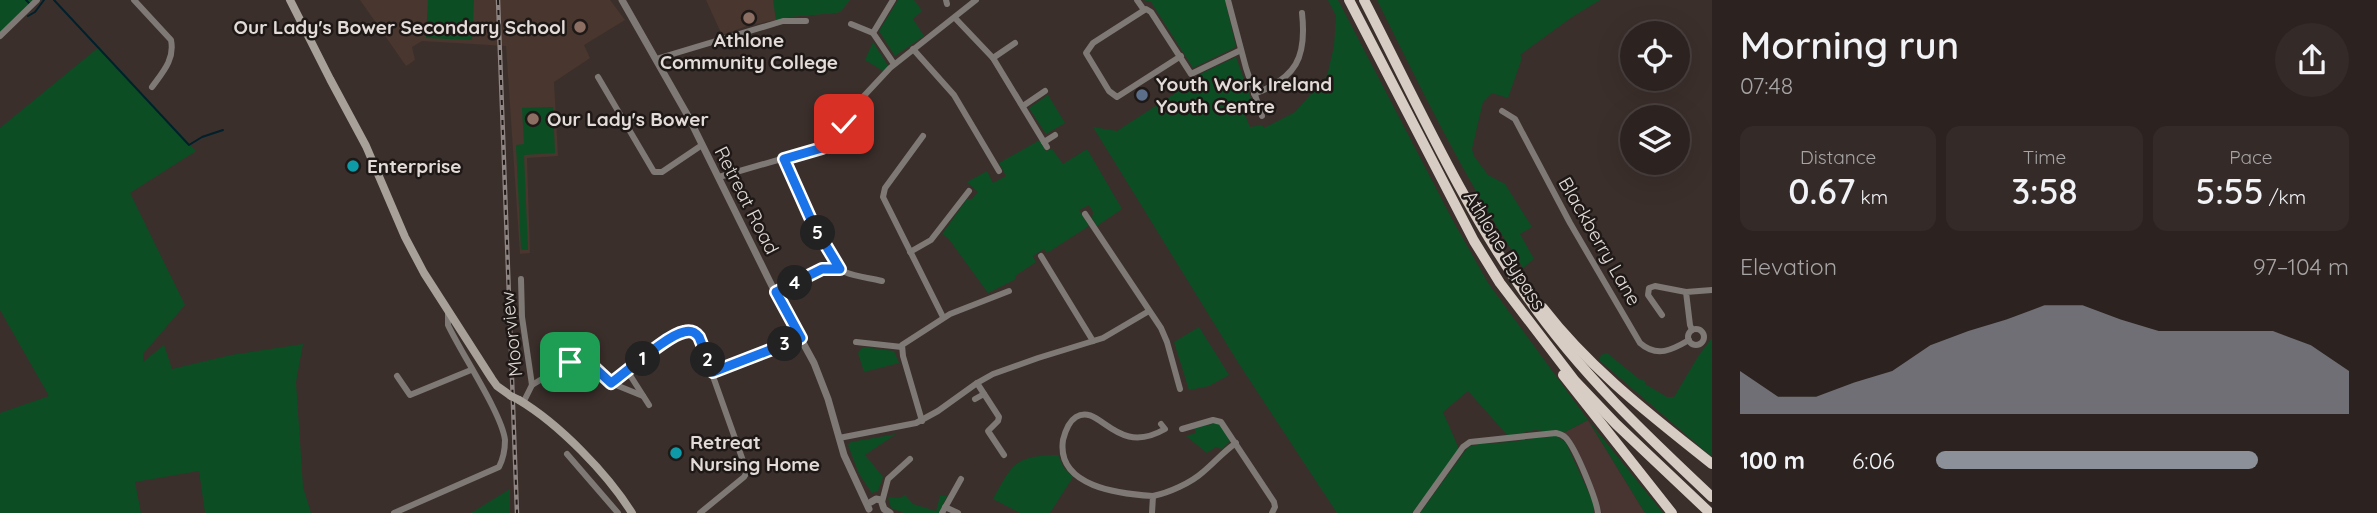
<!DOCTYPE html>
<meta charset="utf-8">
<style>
body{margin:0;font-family:Quicksand,sans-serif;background:#342b29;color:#f1f3f6;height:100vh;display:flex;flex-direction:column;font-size:26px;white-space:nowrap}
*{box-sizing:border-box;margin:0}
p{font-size:23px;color:#a6a4a5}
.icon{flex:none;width:38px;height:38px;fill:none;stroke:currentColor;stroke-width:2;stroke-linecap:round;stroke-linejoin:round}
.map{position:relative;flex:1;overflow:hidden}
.side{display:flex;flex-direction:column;background:#2c2320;width:665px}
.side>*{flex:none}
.controls{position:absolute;left:1620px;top:21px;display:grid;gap:14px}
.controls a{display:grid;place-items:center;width:70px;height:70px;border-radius:50%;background:#2c2320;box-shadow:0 7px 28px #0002,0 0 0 2px #48403e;font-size:35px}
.pin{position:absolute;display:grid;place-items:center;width:60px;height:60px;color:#fff;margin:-30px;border-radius:14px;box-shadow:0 4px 10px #0006}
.km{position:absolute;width:35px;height:35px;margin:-18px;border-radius:50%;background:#222;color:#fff;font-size:19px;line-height:35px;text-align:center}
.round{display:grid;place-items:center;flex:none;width:74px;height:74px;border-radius:37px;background:#342b29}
.summary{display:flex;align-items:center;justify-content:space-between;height:119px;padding:0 28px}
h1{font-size:38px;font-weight:600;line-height:52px}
.figures{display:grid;grid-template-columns:repeat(3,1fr);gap:10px;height:119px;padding:7px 28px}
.figures div{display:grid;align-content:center;border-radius:14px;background:#342b29;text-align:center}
.figures b{font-size:35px;font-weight:600}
.figures small{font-size:19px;font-weight:400}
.figures p{font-size:19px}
.chart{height:196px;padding:14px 28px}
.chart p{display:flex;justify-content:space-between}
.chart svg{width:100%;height:126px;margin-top:7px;fill:#8c9099;opacity:.7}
ul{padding:0 28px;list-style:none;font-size:23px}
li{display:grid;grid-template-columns:112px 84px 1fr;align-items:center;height:52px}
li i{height:18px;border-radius:9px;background:#8c9099}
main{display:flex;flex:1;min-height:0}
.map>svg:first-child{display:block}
.built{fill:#48362f}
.industrial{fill:#483431}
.green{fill:#0d4d24}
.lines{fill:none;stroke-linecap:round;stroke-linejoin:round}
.stream{stroke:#00202b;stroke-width:2}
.minor{stroke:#7e7975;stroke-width:6}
.tertiary{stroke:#7e7975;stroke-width:7}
.secondary{stroke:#a8a19a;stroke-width:8}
.trunk{stroke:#d8cdc4;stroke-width:10}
.rail-casing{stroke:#8e8481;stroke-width:4.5}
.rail{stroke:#1e1917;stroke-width:2;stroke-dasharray:5;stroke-linecap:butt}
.secondary-bridge{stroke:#a8a19a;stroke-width:8}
.route-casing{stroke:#fff;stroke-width:14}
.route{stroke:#1a73e8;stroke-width:9}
.education-dot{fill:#8d6e63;stroke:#1e1917;stroke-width:2.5}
.service-dot{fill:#5c6f8a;stroke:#1e1917;stroke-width:2.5}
.culture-dot{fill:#0f9aa8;stroke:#1e1917;stroke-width:2.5}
.labels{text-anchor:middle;stroke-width:5;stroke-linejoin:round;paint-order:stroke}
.poi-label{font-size:19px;font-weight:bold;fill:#e3dbd8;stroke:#1e1917;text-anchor:start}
.street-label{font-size:19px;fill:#e3dbd8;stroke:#1e1917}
</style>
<main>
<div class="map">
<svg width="1712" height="513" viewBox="0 0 1712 513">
<rect width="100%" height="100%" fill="#3b2f2b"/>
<g class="built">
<path d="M 360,0 L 610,0 L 625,20 L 584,45 L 590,58 L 554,82 L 558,156 L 527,158 L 530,253 L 520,254 L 506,46 L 422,41 L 412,47 L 415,60 L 406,66 Z"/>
<path d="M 706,0 L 850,0 L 840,12 L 835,13 L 790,17 L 747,26 L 722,35 Z"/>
</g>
<path class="industrial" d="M 1588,420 L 1645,513 L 1602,513 L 1572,442 L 1563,433 Z"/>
<g class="green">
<path d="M 0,0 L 34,0 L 0,33 Z"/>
<path d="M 428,0 L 474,0 L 472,40 L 426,38 Z"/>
<path d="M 773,0 L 850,0 L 840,12 L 835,13 L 790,17 L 776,20 Z"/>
<path d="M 898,0 L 914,0 L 922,11 L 913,19 L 924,36 L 895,56 L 879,31 Z"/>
<path d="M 1143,0 L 1225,0 L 1236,47 L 1193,68 L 1151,2 Z"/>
<path d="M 1328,0 L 1338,0 L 1452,219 L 1488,283 L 1588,420 L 1663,513 L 1645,513 L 1588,420 L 1563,433 L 1535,430 L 1508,436 L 1468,391 L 1443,412 L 1459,449 L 1412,513 L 1337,513 L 1239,364 L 1093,127 L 1117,131 L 1191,83 L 1195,84 L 1201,80 L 1200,74 L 1236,57 L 1254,107 L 1251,112 L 1245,115 L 1250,127 L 1262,125 L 1264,128 L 1295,112 L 1327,76 L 1334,46 L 1336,16 Z"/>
<path d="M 1377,0 L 1600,0 L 1572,17 L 1520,55 L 1522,58 L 1508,98 L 1492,93 L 1483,102 L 1472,149 L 1474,156 L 1488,175 L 1505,184 L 1532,227 L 1520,234 L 1534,259 L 1523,268 C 1467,183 1422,91 1377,0 Z"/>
<path d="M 873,42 L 887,64 L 888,66 L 883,71 L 865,60 Z"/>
<path d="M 99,47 L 196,151 L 130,193 L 185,305 L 143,354 L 143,362 L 164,345 L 172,369 L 231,355 L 303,344 L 296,382 L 303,487 L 311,513 L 205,513 L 199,471 L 135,482 L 141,513 L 0,513 L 0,413 L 49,396 L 0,310 L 0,128 Z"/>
<path d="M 1048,95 L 1065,123 L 1046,134 L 1029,108 Z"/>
<path d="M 553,107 L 555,153 L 524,155 L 528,250 L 521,250 L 516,145 L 524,144 L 522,108 Z"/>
<path d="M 1040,140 L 1046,151 L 1052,149 L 1063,164 L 1087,149 L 1122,209 L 1097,226 L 1092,218 L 1093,212 L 1089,205 L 1079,210 L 1089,226 L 1047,253 L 1044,249 L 1033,256 L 1036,262 L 1015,276 L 1016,279 L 988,293 L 948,238 L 942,234 L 967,199 L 972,199 L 978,192 L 967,182 L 987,171 L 993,183 L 1006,176 L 999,163 Z"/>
<path d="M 1199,327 L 1229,375 L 1209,386 L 1189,390 L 1174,342 Z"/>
<path d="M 1712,338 L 1712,457 L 1599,360 L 1601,355 L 1607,353 L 1639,379 L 1645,381 L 1645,384 L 1667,397 L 1674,397 L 1699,355 Z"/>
<path d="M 863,347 L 894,351 L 899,363 L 864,372 L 858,353 Z"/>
<path d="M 1217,423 L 1221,425 L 1230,441 L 1222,449 L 1216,447 L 1207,453 L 1186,436 L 1196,433 L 1194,428 Z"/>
<path d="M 896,434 L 865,455 L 883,477 L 878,491 L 872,493 L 859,474 L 848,445 L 851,442 Z"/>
<path d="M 1551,435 L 1557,436 L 1566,443 L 1593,502 L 1594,513 L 1420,513 L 1468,447 L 1479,444 L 1511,442 Z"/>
<path d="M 1058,455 L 1064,468 L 1073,477 L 1050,513 L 1020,513 L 993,499 C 1013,463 1015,456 1058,455 Z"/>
<path d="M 510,489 L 510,513 L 471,513 Z"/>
<path d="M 905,495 L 913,504 L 936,511 L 940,496 L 947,496 L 939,513 L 904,513 L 891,508 L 888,497 L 900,498 Z"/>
</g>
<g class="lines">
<g class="stream">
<path d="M 26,0 L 30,4"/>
<path d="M 54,0 L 189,145 L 202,137 L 223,130"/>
<path d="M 28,16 L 35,12 L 44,0"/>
</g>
<g class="minor">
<path d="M 134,0 L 171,40 C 175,59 163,72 152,87"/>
<path d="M 893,0 L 873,33 L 894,64"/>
<path d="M 946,0 L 947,4"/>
<path d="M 1137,0 L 1144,10"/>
<path d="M 1228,0 L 1246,68 L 1262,116"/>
<path d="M 955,18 L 993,58 L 1047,147"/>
<path d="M 851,24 L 873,33"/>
<path d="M 0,36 L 37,0"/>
<path d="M 913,49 L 954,95 L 999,171"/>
<path d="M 1181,56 L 1117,97 L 1109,91 L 1086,53 L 1093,43 L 1146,9 L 1151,12 L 1191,74 L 1241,50"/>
<path d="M 993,58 L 1015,43"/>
<path d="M 656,59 L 783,21 L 806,21"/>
<path d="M 598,77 L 654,172 L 662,172 L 702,145"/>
<path d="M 1254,94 C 1296,78 1307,58 1302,13"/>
<path d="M 1023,106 L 1045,91"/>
<path d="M 1502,111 L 1515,119 L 1570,223 L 1640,343 C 1657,358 1672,350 1689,340"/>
<path d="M 923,136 L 885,188 L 883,197 L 943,317"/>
<path d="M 1044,142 L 1055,135"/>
<path d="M 784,159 C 793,179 828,265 845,272 C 856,277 871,278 882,281"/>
<path d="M 719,177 L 826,146 L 839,131 L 862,98 L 890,68 L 976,0"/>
<path d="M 1085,214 L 1161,328 L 1167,342 L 1180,389"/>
<path d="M 910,252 L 931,240 L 969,191"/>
<path d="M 1041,256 L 1093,341"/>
<path d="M 521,279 L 522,317 L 532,385 L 523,403"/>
<path d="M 776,292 L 822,269 L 840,269"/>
<path d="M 1662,315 L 1648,295 L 1649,288 L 1655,286 L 1686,292"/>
<circle cx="1696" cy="337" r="8"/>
<path d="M 1692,330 L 1690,325 L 1686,292 L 1712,290"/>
<path d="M 856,342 L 902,347"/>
<path d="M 628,372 L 649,405"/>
<path d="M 713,372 L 801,338"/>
<path d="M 397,376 L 410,395 L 471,370"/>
<path d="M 611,383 L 667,340 L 683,332 L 695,333 L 699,337 L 747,472 L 744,477 L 700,513"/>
<path d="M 977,383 L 999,417 L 998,421 L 988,431 L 1004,455"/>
<path d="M 532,385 L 570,362 L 582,358 L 611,383 L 643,396"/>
<path d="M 975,399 L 984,394"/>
<path d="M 922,421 L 903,356 L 902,345 L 950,314 L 1009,291"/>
<path d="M 1182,429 L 1213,420 L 1221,422 L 1274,502 L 1275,507 L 1272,513"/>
<path d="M 839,438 L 916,423 L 938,411 L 977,383 L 993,374 L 1038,358 L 1103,338 L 1149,311"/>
<path d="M 567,454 L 618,513"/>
<path d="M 1153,496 C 1168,493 1191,483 1203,472 C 1215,462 1223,452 1236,443"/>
<path d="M 882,502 L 888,479 L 910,459"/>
<path d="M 945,507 L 958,513"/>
<path d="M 394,513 L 499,467 C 503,459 505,449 505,440 C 502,414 461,353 448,325 L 448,313"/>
<path d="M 942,513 L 961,479"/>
<path d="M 1152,513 L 1153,496 C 1120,494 1056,487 1063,440 C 1065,432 1068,422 1076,417 C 1100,402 1115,458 1165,429 L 1161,424"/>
<path d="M 1416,513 L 1463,447 L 1470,442 L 1556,433 C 1561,434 1563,435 1566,438 C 1576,449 1596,498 1598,513"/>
</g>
<g class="tertiary">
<path d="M 622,0 L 688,116 L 772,286 L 814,363 L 828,399 L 844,455 L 869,509"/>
<path d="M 871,502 L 876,499 L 881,500 L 884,509 L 890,513"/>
</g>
<g class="secondary">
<path d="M 290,0 L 330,79 L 366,146 L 405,237 L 424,273 L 492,379 L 497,386 L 511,396"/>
<path d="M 519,400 C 559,424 607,473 632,513"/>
</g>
<g class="trunk">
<path d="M 1349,0 L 1474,241 L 1500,283 L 1575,381 L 1616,424 L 1710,513"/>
<path d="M 1364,0 C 1416,101 1463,206 1528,298 C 1580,373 1646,435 1712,497"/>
<path d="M 1543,308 C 1591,370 1652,416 1712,464"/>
<path d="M 1563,375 L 1672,513"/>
</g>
<defs>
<path id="rail" d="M 498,0 L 517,513"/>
</defs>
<use href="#rail" class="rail-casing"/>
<use href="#rail" class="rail"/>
<path class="secondary-bridge" d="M 511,396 L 519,400"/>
</g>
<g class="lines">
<defs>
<path id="route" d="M 570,362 L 582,358 L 585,359 L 611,383 C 628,371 667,335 684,332 C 691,330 695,332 699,337 L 713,372 L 801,338 L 776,292 L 822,269 L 840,269 L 813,224 L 784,159 L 822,148 L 844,124"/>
</defs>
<use href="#route" class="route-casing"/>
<use href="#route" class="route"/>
</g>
<g class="education-dot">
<circle cx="749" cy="18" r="7"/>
<circle cx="580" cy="27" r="7"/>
<circle cx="533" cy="119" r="7"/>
</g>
<circle class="service-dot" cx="1142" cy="95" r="7"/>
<g class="culture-dot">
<circle cx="353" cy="166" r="7"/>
<circle cx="676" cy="453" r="7"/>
</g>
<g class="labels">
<g class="poi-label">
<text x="566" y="34" text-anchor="end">Our Lady's Bower Secondary School</text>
<text x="749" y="47" text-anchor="middle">Athlone<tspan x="749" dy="22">Community College</tspan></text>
<text x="1156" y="91">Youth Work Ireland<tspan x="1156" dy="22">Youth Centre</tspan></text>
<text x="547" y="126">Our Lady's Bower</text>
<text x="367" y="173">Enterprise</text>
<text x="690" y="449">Retreat<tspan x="690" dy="22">Nursing Home</tspan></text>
</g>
<g class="street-label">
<text transform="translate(747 200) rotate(63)" y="7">Retreat Road</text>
<text transform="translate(1600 241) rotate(60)" y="7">Blackberry Lane</text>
<text transform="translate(1505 250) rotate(58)" y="7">Athlone Bypass</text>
<text transform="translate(511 334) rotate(-96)" y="7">Moorview</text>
</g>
</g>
</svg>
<div class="controls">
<a><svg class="icon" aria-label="locate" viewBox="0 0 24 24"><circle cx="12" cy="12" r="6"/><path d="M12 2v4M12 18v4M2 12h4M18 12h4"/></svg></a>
<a><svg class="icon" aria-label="layers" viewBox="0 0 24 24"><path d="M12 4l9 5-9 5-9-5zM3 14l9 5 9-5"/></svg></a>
</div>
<div class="pin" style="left:570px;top:362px;background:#1e9e55"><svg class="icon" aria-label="arrive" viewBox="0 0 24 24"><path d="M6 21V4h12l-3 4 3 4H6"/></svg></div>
<div class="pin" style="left:844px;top:124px;background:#d93025"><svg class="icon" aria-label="check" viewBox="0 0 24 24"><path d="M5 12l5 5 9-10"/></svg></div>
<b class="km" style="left:643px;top:359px">1</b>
<b class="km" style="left:708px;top:360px">2</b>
<b class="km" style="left:785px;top:344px">3</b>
<b class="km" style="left:795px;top:283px">4</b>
<b class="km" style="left:818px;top:233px">5</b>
</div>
<section class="side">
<div class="summary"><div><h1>Morning run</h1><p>07:48</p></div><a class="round"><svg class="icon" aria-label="share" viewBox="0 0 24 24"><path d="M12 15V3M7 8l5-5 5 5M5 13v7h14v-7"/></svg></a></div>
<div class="figures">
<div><p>Distance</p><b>0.67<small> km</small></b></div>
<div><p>Time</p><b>3:58</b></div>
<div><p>Pace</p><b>5:55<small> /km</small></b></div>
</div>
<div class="chart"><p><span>Elevation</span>97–104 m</p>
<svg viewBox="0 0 160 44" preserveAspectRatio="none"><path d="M0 44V29L10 38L20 38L30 33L40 29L50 20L60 15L70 11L80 6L90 6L100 11L110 15L120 15L130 15L140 15L150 20L160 29V44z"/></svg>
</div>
<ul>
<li><b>100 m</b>6:06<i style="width:78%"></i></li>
</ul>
</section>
</main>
